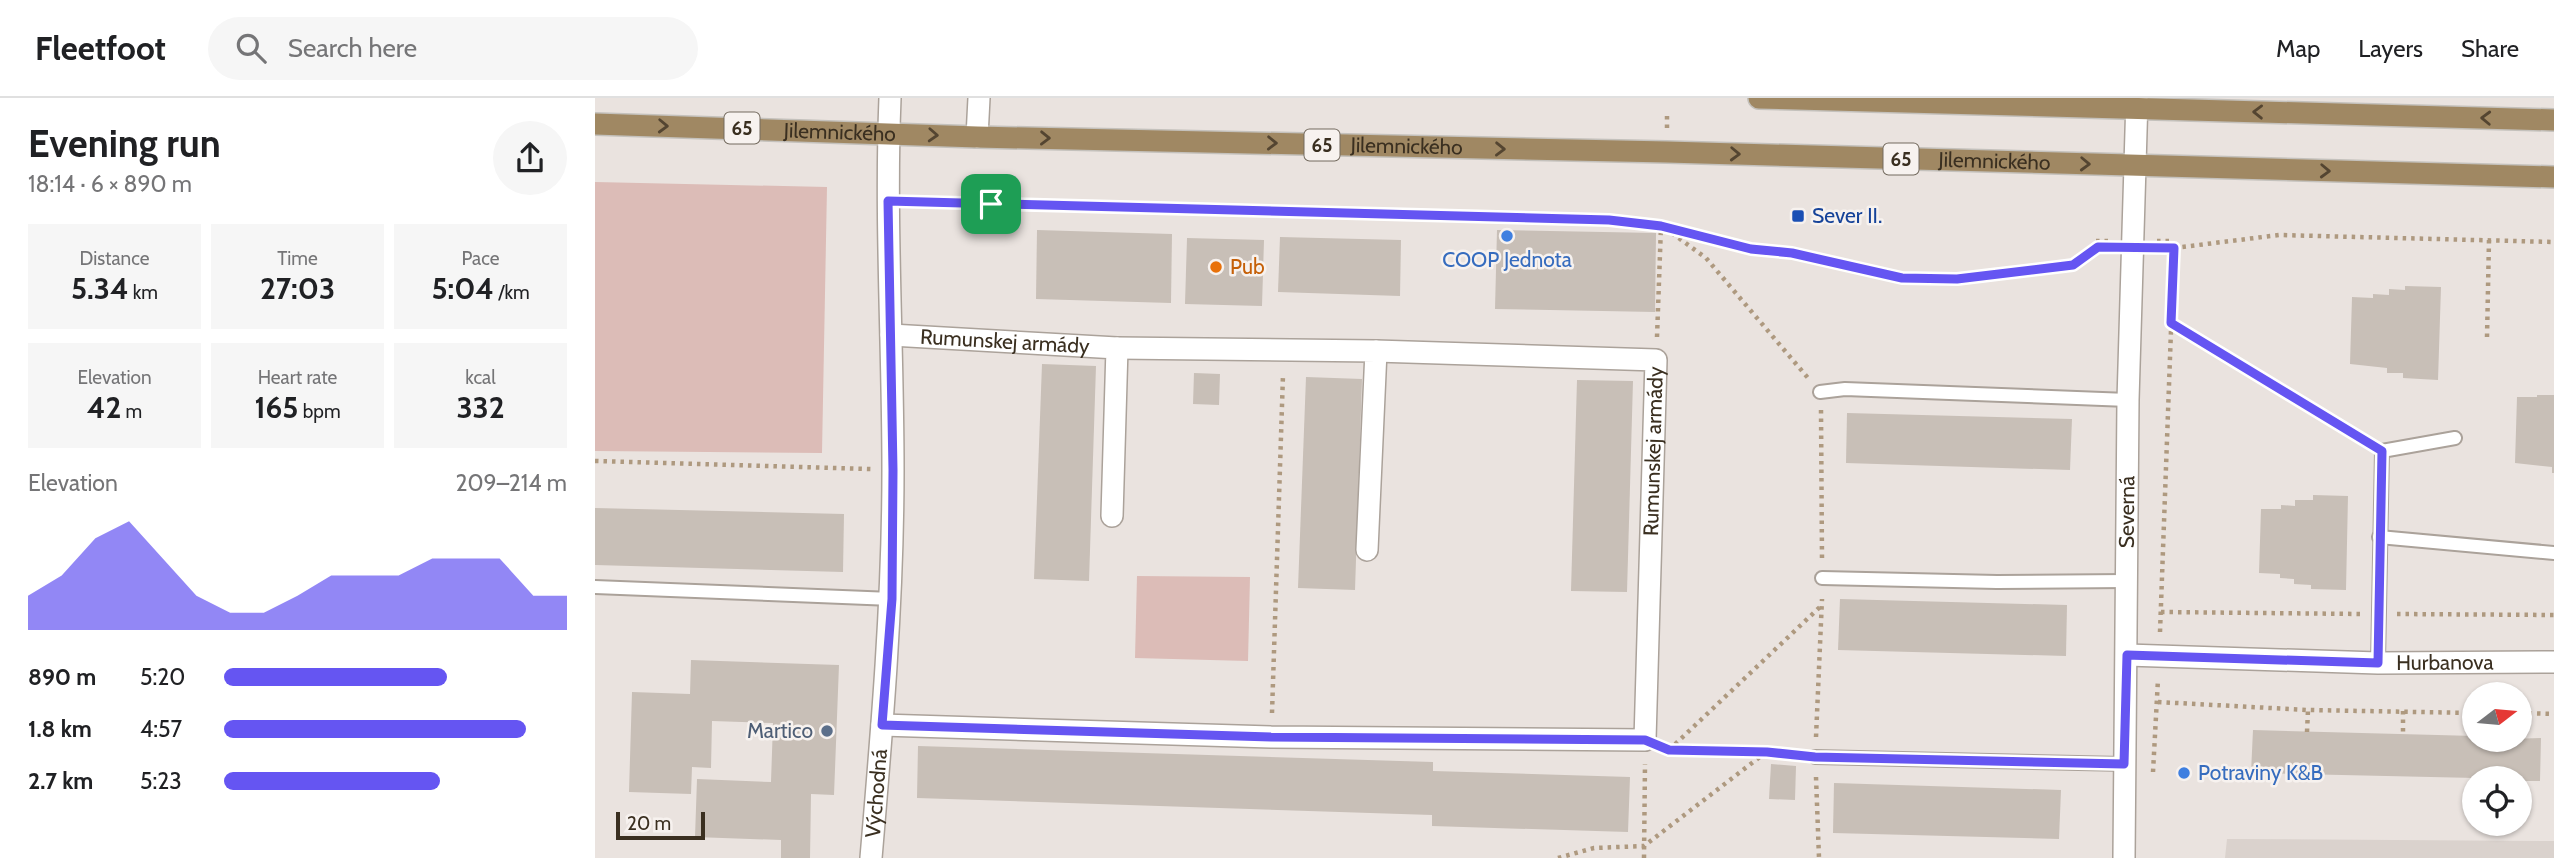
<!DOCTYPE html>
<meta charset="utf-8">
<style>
body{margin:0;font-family:Cabin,sans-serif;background:#f6f6f6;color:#202124;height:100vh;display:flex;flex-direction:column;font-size:26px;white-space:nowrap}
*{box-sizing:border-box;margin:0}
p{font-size:23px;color:#757577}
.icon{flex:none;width:38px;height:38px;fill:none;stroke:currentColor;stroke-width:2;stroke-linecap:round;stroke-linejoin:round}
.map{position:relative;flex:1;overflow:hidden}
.side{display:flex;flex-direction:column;background:#fff;width:595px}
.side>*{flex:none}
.needle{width:46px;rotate:74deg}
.controls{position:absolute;left:1867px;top:584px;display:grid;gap:14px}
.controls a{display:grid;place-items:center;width:70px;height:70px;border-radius:50%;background:#fff;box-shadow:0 2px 5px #0004;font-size:35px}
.scale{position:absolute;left:21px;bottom:18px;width:89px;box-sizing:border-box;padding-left:7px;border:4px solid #3a2f20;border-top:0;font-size:19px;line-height:24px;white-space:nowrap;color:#3a2f20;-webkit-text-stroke:5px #f7f2ef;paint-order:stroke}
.pin{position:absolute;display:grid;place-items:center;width:60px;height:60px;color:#fff;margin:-30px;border-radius:14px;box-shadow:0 4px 10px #0006}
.round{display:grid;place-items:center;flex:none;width:74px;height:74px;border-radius:37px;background:#f6f6f6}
.summary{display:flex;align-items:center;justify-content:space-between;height:119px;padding:0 28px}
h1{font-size:38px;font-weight:700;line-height:52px}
.metrics{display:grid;grid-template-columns:repeat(3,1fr);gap:10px;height:119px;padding:7px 28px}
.metrics div{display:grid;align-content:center;border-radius:0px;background:#f6f6f6;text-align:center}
.metrics b{font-size:30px;font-weight:700}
.metrics small{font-size:19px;font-weight:400}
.metrics p{font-size:19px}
.chart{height:196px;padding:14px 28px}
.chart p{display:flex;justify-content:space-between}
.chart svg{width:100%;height:126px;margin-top:7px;fill:#6555f2;opacity:.7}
ul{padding:0 28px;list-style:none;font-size:23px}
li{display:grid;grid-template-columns:112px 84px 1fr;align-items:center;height:52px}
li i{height:18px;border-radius:9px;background:#6555f2}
header{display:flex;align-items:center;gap:42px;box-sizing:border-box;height:98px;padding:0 35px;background:#fff;border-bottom:2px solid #e0e0e0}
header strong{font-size:33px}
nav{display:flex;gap:38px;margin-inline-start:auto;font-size:24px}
.search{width:490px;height:63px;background:#f6f6f6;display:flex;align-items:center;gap:18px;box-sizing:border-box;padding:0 24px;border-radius:38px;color:#757577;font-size:26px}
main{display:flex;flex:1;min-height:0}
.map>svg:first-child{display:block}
.built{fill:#dad2cd}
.green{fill:#dcbcb7}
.building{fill:#c8bfb7}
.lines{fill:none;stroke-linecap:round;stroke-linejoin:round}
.service-casing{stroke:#aba29a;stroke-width:16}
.minor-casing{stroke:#aba29a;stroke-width:24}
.primary-casing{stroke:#c4c1bc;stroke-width:24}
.path{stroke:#ae997f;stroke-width:4.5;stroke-dasharray:3.5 5;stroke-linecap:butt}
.service{stroke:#fff;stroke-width:12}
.minor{stroke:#fff;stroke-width:21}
.primary{stroke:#a08863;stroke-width:21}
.oneway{stroke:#544531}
.route-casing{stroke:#fff;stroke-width:14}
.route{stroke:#6555f2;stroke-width:9}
.transit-dot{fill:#1a4fb4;stroke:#f7f2ef;stroke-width:2.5}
.shop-dot{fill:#3f7fe0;stroke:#f7f2ef;stroke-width:2.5}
.food-dot{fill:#e8710a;stroke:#f7f2ef;stroke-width:2.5}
.service-dot{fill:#5c6f8a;stroke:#f7f2ef;stroke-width:2.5}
.labels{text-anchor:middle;stroke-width:5;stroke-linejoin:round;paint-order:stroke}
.shield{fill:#f7f2ef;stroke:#736a5e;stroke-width:2}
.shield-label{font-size:19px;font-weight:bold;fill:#3a2f20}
.street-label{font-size:21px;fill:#3a2f20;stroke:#f7f2ef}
.transit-label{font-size:21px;fill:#164399;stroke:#f7f2ef;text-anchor:start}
.shop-label{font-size:21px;fill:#366cbe;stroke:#f7f2ef}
.food-label{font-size:21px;fill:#c56008;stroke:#f7f2ef;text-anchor:start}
.service-label{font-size:21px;fill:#4e5e75;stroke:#f7f2ef;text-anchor:end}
</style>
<header>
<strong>Fleetfoot</strong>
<div class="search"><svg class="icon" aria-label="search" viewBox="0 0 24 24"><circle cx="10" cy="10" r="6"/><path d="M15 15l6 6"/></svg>Search here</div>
<nav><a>Map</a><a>Layers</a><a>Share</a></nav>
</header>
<main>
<section class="side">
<div class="summary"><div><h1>Evening run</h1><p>18:14 · 6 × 890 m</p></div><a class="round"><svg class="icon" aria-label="share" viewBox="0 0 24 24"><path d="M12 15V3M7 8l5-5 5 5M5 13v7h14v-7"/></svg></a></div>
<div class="metrics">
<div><p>Distance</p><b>5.34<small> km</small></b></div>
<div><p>Time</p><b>27:03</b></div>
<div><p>Pace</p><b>5:04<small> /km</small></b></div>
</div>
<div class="metrics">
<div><p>Elevation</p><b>42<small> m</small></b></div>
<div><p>Heart rate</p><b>165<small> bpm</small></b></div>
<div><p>kcal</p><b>332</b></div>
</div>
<div class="chart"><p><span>Elevation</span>209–214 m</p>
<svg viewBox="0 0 160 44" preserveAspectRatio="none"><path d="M0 44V32L10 25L20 12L30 6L40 19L50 32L60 38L70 38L80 32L90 25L100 25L110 25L120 19L130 19L140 19L150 32L160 32V44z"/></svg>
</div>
<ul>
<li><b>890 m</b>5:20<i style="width:65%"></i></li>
<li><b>1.8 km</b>4:57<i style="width:88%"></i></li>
<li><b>2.7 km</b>5:23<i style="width:63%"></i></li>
</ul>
</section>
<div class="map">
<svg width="1959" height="760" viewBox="0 0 1959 760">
<rect width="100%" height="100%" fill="#eae3df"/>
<path class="built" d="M 1632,741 L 1959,743 L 1959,760 L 1630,760 Z"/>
<g class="green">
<path d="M 0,84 L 232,89 L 227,355 L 0,353 Z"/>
<path d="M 542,478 L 655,479 L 653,563 L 540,560 Z"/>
</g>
<g class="building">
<path d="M 442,132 L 577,136 L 576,205 L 441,201 Z"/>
<path d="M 902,132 L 1061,135 L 1060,214 L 900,211 Z"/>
<path d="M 685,139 L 806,142 L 805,198 L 683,194 Z"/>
<path d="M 592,140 L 669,142 L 667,208 L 590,206 Z"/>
<path d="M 1810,188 L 1846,189 L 1843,282 L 1808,280 L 1808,275 L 1792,275 L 1792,270 L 1755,266 L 1757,199 L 1778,200 L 1778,196 L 1794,197 L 1794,191 L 1810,192 Z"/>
<path d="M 447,266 L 501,268 L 494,483 L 439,481 Z"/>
<path d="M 599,275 L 625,276 L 624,307 L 598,306 Z"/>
<path d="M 711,279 L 767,281 L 760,492 L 703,490 Z"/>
<path d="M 982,282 L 1038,283 L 1032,494 L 976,493 Z"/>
<path d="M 1942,297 L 1959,297 L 1959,375 L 1957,375 L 1957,369 L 1920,365 L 1922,299 L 1942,299 Z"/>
<path d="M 1252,315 L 1477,321 L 1475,372 L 1251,365 Z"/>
<path d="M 1718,397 L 1753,398 L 1751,492 L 1716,491 L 1716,487 L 1699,486 L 1699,481 L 1685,480 L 1685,476 L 1664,475 L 1666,411 L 1686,411 L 1686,407 L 1700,408 L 1700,402 L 1718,402 Z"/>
<path d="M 0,410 L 249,416 L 248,474 L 0,467 Z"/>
<path d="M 1245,501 L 1472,507 L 1471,558 L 1243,552 Z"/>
<path d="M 96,562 L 244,567 L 239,697 L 216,696 L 215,760 L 186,760 L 186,742 L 100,739 L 102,681 L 176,684 L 178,625 L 117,623 L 116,670 L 97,669 L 96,696 L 34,694 L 37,594 L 95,596 Z"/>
<path d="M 1658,632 L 1880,638 L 1880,642 L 1946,640 L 1945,683 L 1925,683 L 1925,681 L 1656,675 Z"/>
<path d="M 323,648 L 838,664 L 838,673 L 1035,679 L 1033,734 L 837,728 L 837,717 L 322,700 Z"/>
<path d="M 1176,666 L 1201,668 L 1200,702 L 1174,701 Z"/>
<path d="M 1239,685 L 1466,692 L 1464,741 L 1238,735 Z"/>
</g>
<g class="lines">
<defs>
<g id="service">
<path d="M 1225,294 L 1250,291 L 1533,302"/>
<path d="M 1784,439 L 1959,455"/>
<path d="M 1227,480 L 1402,484 L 1532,483"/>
<path d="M 0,489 L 297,501"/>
<path d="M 1783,565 L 1787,353 L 1860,340"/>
<path d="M 1220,659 L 1529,666"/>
</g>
<g id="minor">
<path d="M 382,39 L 384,0"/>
<path id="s1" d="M 296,237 L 522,250 L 517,418"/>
<path d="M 522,250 L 781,253 L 772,452"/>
<path id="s2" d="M 1532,557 L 1783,565 L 1959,564"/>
<path id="s3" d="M 287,627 L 676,639 L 1050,642 L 1061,262 L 781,253"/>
<path id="s4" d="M 276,760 C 287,631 298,502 298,372 C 298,248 290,124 295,0"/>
<path id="s5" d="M 1529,760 L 1533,302 L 1542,0"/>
</g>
<g id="primary">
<path d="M 1164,0 L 1959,22"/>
<path id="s6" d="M 0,26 L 382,39 L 1072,54 L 1959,79"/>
</g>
</defs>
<use href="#service" class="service-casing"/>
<use href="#minor" class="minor-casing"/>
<use href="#primary" class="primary-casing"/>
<g class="path">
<path d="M 1072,30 L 1072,17"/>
<path d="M 318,104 L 1014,122 L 1066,128 L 1156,151 L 1197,155 L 1307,180 L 1361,181 L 1478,167 L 1503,149 L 1514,149"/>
<path d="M 1070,130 L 1111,160 L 1213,280"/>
<path d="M 1501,143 L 1514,143"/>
<path d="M 1562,143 L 1578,143"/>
<path d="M 1562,150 L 1579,150 L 1684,137 L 1959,144"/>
<path d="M 1577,226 L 1770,343"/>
<path d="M 1062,239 L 1066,128"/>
<path d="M 1892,239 L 1894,142"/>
<path d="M 1226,312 L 1227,461"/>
<path d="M 0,363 L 276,371"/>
<path d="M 1566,514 L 1766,516"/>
<path d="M 1802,516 L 1959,517"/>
<path d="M 1565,534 L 1579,150"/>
<path d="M 1563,604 L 1713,612 L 1880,615"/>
<path d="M 1808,613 L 1808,636"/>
<path d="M 677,615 L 688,277"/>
<path d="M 1925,615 L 1959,616"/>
<path d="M 1712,634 L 1713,612"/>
<path d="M 1221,639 L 1227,501"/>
<path d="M 1071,651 L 1172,654 L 1201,657"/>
<path d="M 1074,652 L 1226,508"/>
<path d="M 1558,674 L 1563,581"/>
<path d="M 1221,679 L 1224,760"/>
<path d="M 963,760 L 999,750 L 1049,748 L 1170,655"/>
<path d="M 1049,760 L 1050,666"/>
</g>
<use href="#service" class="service"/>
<use href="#minor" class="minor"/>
<use href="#primary" class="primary"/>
</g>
<defs><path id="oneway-chevron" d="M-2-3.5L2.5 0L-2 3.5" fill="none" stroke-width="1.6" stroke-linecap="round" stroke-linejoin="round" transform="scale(1.75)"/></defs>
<g class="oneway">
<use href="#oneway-chevron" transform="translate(1663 14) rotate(-179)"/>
<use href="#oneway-chevron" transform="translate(1891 20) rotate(-178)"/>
<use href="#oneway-chevron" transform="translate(68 28) rotate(2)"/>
<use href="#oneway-chevron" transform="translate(338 37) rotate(3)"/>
<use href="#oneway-chevron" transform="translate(450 40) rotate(1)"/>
<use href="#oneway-chevron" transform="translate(677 45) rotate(1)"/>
<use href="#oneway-chevron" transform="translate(905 51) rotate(1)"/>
<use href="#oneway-chevron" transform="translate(1140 56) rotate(2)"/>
<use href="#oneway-chevron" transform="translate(1490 66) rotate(2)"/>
<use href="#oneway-chevron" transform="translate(1730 73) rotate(2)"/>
</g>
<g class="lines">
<defs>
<path id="route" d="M 293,103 L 1014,122 L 1066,128 L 1156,151 L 1197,155 L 1307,180 L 1362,181 L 1478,167 L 1503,149 L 1579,150 L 1576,225 L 1787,353 L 1783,565 L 1532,557 L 1529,666 L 1220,659 L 1172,654 L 1074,652 L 1050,642 L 676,639 L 287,627 L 297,501 L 298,372 Z"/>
</defs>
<use href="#route" class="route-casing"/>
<use href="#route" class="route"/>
</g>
<rect class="transit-dot" x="1196" y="111" width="14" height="14" rx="3.5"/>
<g class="shop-dot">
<circle cx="912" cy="138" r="7"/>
<circle cx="1589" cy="675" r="7"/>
</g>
<circle class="food-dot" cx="621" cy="169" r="7"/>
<circle class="service-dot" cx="232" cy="633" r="7"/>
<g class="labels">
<g class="shield">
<rect x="129.5" y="14.5" width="35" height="31" rx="5"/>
<rect x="709.5" y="31.5" width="35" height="31" rx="5"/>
<rect x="1288.5" y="45.5" width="35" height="31" rx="5"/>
</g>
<g class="shield-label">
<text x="147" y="37">65</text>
<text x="727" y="54">65</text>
<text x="1306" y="68">65</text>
</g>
<g class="street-label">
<text dy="7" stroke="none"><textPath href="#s6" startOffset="245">Jilemnického</textPath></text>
<text dy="7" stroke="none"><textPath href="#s6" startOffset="812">Jilemnického</textPath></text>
<text dy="7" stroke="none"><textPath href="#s6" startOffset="1400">Jilemnického</textPath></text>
<text dy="7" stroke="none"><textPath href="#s1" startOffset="114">Rumunskej armády</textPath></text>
<text dy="7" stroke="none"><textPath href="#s3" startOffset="1052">Rumunskej armády</textPath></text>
<text dy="7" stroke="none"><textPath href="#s5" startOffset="346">Severná</textPath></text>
<text dy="7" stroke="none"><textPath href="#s2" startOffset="318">Hurbanova</textPath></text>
<text dy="7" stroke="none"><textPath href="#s4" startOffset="65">Východná</textPath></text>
</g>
<g class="transit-label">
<text x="1217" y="125">Sever II.</text>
</g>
<g class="shop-label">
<text x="912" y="169">COOP Jednota</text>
<text x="1603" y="682" text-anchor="start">Potraviny K&amp;B</text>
</g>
<g class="food-label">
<text x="635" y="176">Pub</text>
</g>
<g class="service-label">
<text x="218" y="640">Martico</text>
</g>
</g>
</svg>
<div class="controls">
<a><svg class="needle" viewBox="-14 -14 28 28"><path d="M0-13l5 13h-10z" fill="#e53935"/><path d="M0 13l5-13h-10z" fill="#757577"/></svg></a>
<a><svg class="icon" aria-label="locate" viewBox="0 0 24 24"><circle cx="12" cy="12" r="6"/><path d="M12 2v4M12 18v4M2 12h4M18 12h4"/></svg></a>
</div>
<div class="scale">20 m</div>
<div class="pin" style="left:396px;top:106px;background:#1e9e55"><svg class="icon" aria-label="arrive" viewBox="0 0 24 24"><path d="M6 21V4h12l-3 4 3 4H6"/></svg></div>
</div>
</main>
